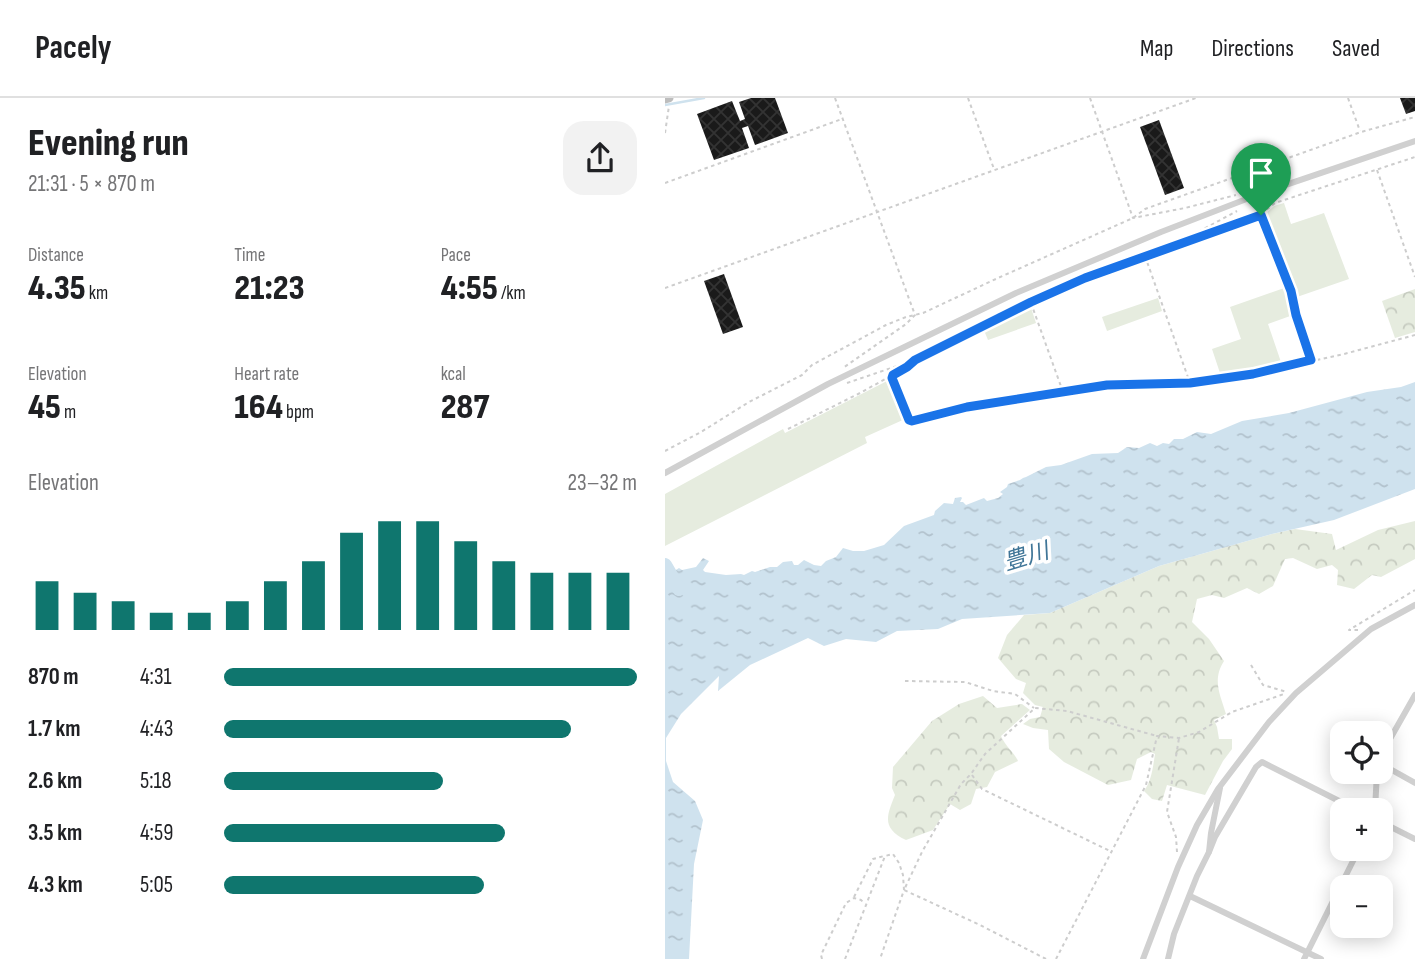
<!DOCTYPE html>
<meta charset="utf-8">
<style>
body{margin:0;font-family:"Sofia Sans Condensed","Noto Sans JP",sans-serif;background:#f2f2f2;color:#202124;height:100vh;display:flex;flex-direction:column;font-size:26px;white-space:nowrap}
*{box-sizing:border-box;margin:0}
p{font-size:23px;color:#757577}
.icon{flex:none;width:38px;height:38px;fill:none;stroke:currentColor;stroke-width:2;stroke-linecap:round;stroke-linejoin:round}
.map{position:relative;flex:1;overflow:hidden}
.panel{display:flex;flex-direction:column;background:#fff;width:665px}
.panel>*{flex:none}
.buttons{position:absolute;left:665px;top:623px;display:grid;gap:14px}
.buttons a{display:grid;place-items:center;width:63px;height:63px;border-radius:14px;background:#fff;box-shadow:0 4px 18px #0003;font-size:35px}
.pin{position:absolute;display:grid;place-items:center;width:60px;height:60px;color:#fff;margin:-72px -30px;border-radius:50% 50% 50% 0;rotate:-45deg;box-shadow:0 0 7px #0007}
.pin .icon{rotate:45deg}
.round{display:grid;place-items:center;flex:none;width:74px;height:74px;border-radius:21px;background:#f2f2f2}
.overview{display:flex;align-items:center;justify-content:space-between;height:119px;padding:0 28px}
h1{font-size:38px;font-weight:800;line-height:52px}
.figures{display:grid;grid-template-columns:repeat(3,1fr);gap:10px;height:119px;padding:7px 28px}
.figures div{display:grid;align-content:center}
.figures b{font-size:35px;font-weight:800}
.figures small{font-size:19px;font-weight:400}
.figures p{font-size:19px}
.chart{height:196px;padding:14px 28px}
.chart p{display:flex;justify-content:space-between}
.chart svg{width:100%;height:126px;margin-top:7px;stroke:#0f766e;stroke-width:6}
ul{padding:0 28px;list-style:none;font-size:23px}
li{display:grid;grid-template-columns:112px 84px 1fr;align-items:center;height:52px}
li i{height:18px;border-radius:9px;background:#0f766e}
header{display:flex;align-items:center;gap:42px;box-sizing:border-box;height:98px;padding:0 35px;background:#fff;border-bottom:2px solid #e0e0e0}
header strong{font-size:33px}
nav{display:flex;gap:38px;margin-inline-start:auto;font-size:24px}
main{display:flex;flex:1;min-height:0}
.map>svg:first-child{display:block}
.green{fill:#e6ecdf}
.forest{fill:url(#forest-crowns)}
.water{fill:url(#water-ripples)}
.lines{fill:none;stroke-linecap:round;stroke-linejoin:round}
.stream{stroke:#cfe2ee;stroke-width:2.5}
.river{stroke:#cfe2ee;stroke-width:14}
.building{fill:url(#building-cross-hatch)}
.path{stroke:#cdcdcd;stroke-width:2;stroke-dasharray:3.5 3.5;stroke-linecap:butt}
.minor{stroke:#d0d0d0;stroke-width:6}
.secondary{stroke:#bdbdbd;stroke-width:9}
.route-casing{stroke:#fff;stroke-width:14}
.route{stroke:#1a73e8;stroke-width:9}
.labels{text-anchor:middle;stroke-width:7;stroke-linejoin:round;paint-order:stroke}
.water-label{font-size:23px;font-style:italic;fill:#3f7597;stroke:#fff}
</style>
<header>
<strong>Pacely</strong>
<nav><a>Map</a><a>Directions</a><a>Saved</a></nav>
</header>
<main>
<section class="panel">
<div class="overview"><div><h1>Evening run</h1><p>21:31 · 5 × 870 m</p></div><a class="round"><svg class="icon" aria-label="share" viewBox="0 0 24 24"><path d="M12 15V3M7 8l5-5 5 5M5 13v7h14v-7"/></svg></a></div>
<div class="figures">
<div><p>Distance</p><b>4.35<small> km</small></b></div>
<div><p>Time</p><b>21:23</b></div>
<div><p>Pace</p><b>4:55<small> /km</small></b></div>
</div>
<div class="figures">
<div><p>Elevation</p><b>45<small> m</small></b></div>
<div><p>Heart rate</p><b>164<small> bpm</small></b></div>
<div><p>kcal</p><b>287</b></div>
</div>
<div class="chart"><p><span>Elevation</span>23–32 m</p>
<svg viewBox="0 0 160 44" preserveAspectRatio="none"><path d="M5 44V27M15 44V31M25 44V34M35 44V38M45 44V38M55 44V34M65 44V27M75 44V20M85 44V10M95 44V6M105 44V6M115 44V13M125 44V20M135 44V24M145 44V24M155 44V24"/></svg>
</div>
<ul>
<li><b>870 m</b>4:31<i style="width:100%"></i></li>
<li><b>1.7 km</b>4:43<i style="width:84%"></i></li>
<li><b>2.6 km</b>5:18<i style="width:53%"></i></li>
<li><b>3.5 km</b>4:59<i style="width:68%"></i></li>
<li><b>4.3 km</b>5:05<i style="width:63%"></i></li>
</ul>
</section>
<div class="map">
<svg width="750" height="861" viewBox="0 0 750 861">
<defs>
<pattern id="forest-crowns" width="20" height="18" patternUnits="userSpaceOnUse" patternTransform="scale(1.75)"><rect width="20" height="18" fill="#e6ecdf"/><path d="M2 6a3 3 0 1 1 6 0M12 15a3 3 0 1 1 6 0" fill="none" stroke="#c6cbc0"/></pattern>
<pattern id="water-ripples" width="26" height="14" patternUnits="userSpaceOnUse" patternTransform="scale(1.75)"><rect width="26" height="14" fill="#cfe2ee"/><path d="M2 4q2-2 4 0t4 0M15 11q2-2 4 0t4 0" fill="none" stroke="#b2c2cd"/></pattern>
<pattern id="building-cross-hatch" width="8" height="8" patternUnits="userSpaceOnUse" patternTransform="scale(1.75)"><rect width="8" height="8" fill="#1a1a1a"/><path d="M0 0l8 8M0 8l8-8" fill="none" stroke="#333"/></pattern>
</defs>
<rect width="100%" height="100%" fill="#fff"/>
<g class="green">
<path d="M 619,105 L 626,126 L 659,115 L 684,181 L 629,200 L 628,193 L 598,118 L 609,108 Z"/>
<path d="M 622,189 L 628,217 L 603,226 L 617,267 L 588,274 L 556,278 L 547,251 L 576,241 L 565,209 Z"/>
<path d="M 493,200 L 497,213 L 442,233 L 437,219 Z"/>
<path d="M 365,207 L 371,225 L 323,242 L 318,230 Z"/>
<path d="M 224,282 L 240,321 L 200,339 L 202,345 L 0,448 L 0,396 L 118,331 L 120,335 Z"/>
</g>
<g class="forest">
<path d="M 750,191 L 750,234 L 730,240 L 717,203 Z"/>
<path d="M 750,423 L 750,461 L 716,479 L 707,477 L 689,491 L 672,487 L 673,472 L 667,467 L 652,471 L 628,460 L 620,461 L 608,488 L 594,496 L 582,490 L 559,500 L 547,497 L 532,501 L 527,524 L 544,541 L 559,563 C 547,582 555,596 561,616 L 549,622 L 552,629 L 554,641 L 567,641 L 567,651 L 558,663 L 540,697 L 502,687 L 497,703 L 487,701 L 479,693 C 487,682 488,668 490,656 L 486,654 L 472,661 L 466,682 L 443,687 L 399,664 L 384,651 L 383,632 L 368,630 L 358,626 L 365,621 L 375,619 L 378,609 L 370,607 L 358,595 L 361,585 L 351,581 L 333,560 L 342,537 L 359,517 L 385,515 L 494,468 L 607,436 L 630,431 L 667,436 L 671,452 L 713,432 Z"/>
<path d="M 318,598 L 332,610 L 357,606 L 365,612 L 336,638 C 340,648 349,654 353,663 L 330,674 L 322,689 L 311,691 L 306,706 L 295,712 L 285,706 L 268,732 L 241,742 C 217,730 221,719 230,697 L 227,690 L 228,669 L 267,623 L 294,606 Z"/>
</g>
<path class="water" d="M 750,284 L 750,391 L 669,422 L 607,436 L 494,468 L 385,515 L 297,521 L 273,531 L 232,533 L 211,544 L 181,541 L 159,548 L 143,540 L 85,567 L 53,593 L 54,578 L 16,616 L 1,640 L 1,663 L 8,684 L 30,703 L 38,722 L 29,766 L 24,861 L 0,861 L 0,479 L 14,470 L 17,472 L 31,469 L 38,460 L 44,463 L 38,472 L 40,474 L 61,477 L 76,476 L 79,477 L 87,473 L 90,474 L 105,469 L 112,469 L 118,464 L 127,463 L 129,467 L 133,467 L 139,462 L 149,467 L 156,468 L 161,463 L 171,459 L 178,450 L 188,453 L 199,453 L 219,447 L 239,428 L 269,417 L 270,413 L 279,405 L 288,406 L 290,400 L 296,399 L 297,400 L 295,404 L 298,404 L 301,407 L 319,400 L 322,403 L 333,400 L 338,396 L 335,394 L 342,389 L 343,386 L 355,382 L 358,380 L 361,379 L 381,369 L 396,367 L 427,356 L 453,355 L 462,349 L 474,350 L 485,345 L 492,348 L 498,345 L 504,346 L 509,341 L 518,341 L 532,334 L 546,336 L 577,323 L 624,315 L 702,294 L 736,289 Z"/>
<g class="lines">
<path class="stream" d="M 0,7 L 39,0"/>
<path class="river" d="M 0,467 L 14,491"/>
</g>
<g class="building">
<path d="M 86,0 L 110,0 L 123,35 L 90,47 L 83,28 L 77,30 L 84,50 L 49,62 L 32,16 L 67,3 L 75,23 L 80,21 L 74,4 Z"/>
<path d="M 735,0 L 750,0 L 750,13 L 741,16 Z"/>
<path d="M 494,22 L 519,90 L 500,97 L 475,29 Z"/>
<path d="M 59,176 L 78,229 L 58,236 L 39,183 Z"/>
</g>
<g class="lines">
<g class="path">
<path d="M 170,0 L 250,217 L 241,226 L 178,270"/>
<path d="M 303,0 L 329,71"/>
<path d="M 425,0 L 468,120 L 520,110 L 571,97"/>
<path d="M 683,0 L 695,33"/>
<path d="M 0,35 L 4,8"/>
<path d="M 712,72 L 750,179"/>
<path d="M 0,85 L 177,21"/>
<path d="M 596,117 L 626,193 L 631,217 L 646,261"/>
<path d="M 509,147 L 572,113"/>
<path d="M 480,158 L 525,285"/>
<path d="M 0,190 L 531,0"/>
<path d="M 366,205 L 398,294"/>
<path d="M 228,277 L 227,283 L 242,319 L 247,323 L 302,309 L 442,287 L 525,285 L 588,276 L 679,256 L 750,237"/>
<path d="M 182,285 L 250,262 L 366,204 L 420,180 L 596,116 L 610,105 L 750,59"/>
<path d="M 123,331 L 195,295 L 242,269 L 249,263"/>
<path d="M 0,353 L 36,334 L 84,304 L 137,277 L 147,267 L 221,227 L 241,219 L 258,215 L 333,180 L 468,120 L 480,111 L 696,34 L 750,19"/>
<path d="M 693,532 L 684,532 L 750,492"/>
<path d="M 586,567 L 598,587 L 622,594"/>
<path d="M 240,583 L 300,584 L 328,593 L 350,596 L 369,610"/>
<path d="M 307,677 L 317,691 L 445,753"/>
<path d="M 512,754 L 511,739 L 502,714 L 514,640"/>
<path d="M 189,799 L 208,761 L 219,758"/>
<path d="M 157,861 L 156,857 L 181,805 L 189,800 L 196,802 L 199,805"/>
<path d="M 180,861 L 220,758 L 228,756 L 234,765 L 238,777 L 239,792 L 215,861"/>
<path d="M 381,861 L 315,827 L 239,792 L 257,754 L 296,686 L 306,676 L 320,656 L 370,610 L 402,613 L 492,638"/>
<path d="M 391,861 L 481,687 L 492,638 L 514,640 L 534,634 L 567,614 L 619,596"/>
</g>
<g class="minor">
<path d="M 0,375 L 163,286 L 351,195 L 496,134 L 597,95 L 750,43"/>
<path d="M 716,662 L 721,648 L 750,597"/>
<path d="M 716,666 L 750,685"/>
<path d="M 710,712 L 712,674"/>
<path d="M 716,724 L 750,741"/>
<path d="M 544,754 L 550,739 L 591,669 L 597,664 L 692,712"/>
<path d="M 525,798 L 656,861"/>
<path d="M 478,861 L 513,769 L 532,727 L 553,691 L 604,624 L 631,595 L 706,531 L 750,507"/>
<path d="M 503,861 L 509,836 L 532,778 L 544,754 L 546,735 L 555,690"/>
<path d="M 639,861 L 694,751"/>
</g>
<path class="secondary" d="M 0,1 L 4,0"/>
</g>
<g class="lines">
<defs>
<path id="route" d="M 596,117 L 626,193 L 631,217 L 646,262 L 588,276 L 525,285 L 442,287 L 302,309 L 247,323 L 244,322 L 227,280 L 228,277 L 242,269 L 250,262 L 366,204 L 420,180 Z"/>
</defs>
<use href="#route" class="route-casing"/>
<use href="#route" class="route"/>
</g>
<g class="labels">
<g class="water-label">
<text transform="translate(361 458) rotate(-17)" y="8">豊川</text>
</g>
</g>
</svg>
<div class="buttons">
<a><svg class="icon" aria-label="locate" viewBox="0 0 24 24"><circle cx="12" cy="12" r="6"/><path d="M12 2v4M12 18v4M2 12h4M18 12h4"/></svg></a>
<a>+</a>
<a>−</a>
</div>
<div class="pin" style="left:596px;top:117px;background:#1e9e55"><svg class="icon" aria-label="arrive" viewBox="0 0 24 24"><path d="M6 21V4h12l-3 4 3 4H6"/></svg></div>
</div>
</main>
